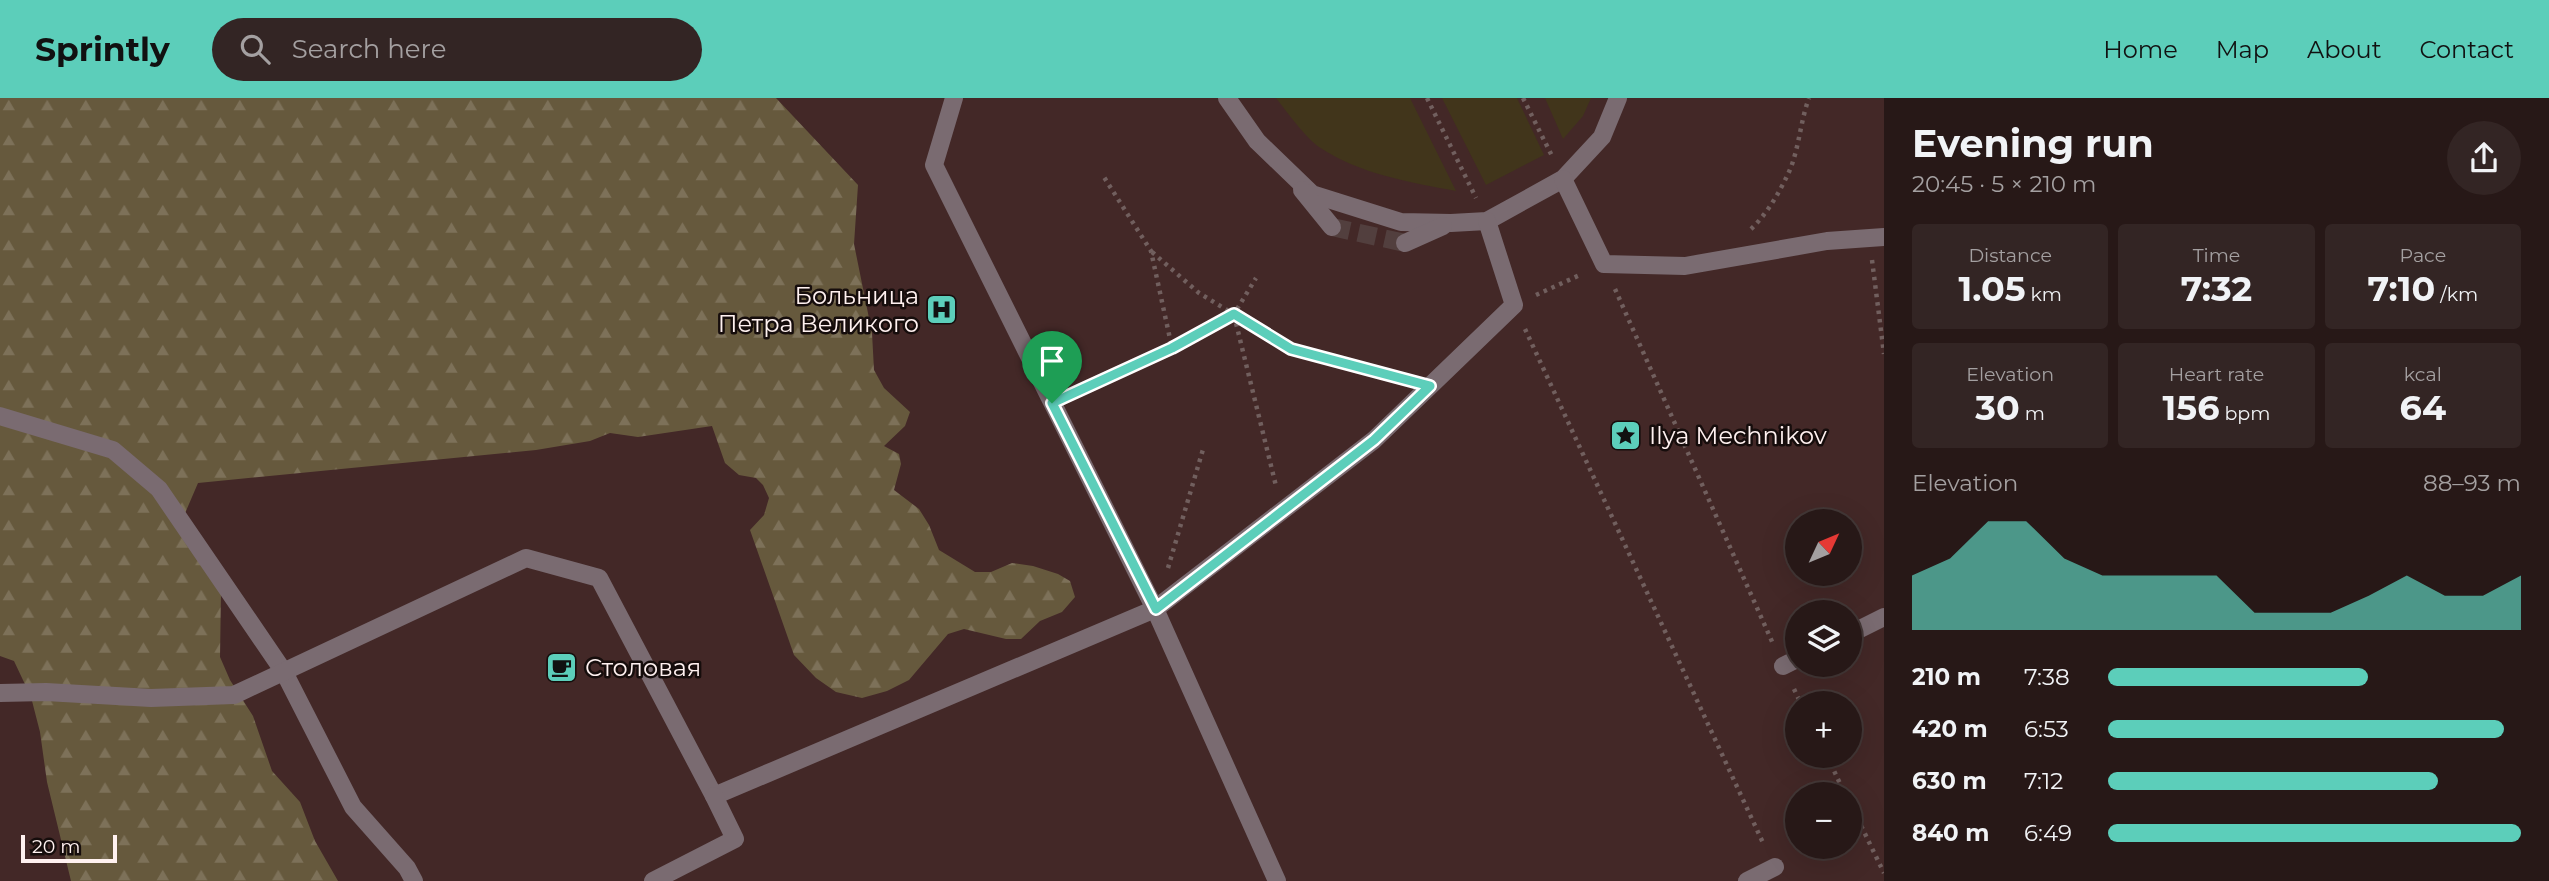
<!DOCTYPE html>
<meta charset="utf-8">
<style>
body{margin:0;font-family:Montserrat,sans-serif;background:#332524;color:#f1f3f6;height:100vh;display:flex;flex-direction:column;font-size:26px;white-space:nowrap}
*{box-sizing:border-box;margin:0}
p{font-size:23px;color:#a4a0a1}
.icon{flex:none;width:38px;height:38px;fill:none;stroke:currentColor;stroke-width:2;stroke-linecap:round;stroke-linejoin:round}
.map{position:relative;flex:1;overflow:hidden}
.drawer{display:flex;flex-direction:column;background:#271817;width:665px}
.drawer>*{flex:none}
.needle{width:46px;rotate:46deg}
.fabs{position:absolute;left:1785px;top:411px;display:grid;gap:14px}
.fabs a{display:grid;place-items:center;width:77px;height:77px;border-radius:50%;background:#271817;box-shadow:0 7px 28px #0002,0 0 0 2px #433736;font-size:35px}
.scale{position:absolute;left:21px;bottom:18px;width:96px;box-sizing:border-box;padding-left:7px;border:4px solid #fff1f0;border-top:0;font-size:19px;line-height:24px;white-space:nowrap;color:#fff1f0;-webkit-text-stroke:5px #160d0c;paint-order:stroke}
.pin{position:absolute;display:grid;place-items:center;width:60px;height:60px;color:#fff;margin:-72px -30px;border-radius:50% 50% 50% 0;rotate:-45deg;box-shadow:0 0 7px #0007}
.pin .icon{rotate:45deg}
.round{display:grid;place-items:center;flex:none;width:74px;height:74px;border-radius:37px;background:#332524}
.summary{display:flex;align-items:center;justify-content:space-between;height:119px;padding:0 28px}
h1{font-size:38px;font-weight:700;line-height:52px}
.metrics{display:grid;grid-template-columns:repeat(3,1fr);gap:10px;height:119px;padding:7px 28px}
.metrics div{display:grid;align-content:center;border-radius:7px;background:#332524;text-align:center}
.metrics b{font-size:35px;font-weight:700}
.metrics small{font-size:19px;font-weight:400}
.metrics p{font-size:19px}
.chart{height:196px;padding:14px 28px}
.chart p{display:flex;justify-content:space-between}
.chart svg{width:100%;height:126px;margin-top:7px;fill:#5cceba;opacity:.7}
ul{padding:0 28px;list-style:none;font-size:23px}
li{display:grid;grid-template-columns:112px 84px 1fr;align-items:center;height:52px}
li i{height:18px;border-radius:9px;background:#5cceba}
header{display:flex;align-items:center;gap:42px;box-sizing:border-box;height:98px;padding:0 35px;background:#5cceba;color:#111}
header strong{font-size:33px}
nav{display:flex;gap:38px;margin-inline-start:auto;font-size:24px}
.search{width:490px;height:63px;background:#332524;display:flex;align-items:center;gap:18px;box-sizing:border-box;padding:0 24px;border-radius:38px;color:#a4a0a1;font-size:26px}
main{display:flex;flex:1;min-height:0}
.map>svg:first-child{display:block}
.built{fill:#432827;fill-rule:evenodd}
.green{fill:#41351b}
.forest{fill:url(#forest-firs)}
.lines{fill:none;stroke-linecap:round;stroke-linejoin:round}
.minor-tunnel{stroke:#523f3e;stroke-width:18;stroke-dasharray:18 9;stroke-linecap:butt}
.path{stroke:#715f5e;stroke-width:4.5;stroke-dasharray:3.5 5;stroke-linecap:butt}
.minor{stroke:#7a6b71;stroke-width:18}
.route-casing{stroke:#fff;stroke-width:14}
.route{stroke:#5cceba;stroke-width:9}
.labels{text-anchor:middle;stroke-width:5;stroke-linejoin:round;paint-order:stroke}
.poi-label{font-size:24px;fill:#fff1f0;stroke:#160d0c;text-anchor:start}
</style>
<header>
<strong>Sprintly</strong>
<div class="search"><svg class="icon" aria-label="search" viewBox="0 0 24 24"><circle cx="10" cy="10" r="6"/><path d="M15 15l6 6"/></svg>Search here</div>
<nav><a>Home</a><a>Map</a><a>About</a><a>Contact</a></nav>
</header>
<main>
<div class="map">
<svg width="1884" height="783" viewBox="0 0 1884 783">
<defs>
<pattern id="forest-firs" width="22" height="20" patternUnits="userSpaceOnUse" patternTransform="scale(1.75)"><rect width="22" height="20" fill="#66593d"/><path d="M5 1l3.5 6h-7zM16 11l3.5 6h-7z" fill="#7d7159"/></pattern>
</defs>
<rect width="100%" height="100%" fill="#34201f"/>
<path class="built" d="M 0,0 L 1884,0 L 1884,783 L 0,783 ZM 1797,424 L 1850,424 L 1850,476 L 1797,476 ZM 1797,514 L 1850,514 L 1850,567 L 1797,567 ZM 1797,606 L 1850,606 L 1850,658 L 1797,658 ZM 1797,696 L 1850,696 L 1850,749 L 1797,749 Z"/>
<g class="green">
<path d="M 1276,0 L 1410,0 L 1456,93 C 1409,84 1359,76 1319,49 C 1305,39 1287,14 1276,0 Z"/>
<path d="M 1442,0 L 1517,0 L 1544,57 L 1486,87 Z"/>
<path d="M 1545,0 L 1591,0 L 1583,18 L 1563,41 Z"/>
</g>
<path class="forest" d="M 0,0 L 776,0 L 858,87 L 854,146 L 872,235 L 874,272 L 884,290 L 910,314 L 905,328 L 884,348 L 899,356 L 901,366 L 894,392 L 919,411 L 929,427 L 939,452 L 975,474 L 991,474 L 1012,465 L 1033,468 L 1058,476 L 1070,483 L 1075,499 L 1062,514 L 1040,523 L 1021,541 L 1006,541 L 964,531 L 948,536 L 909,582 L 887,593 L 862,600 L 836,594 L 816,580 L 794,557 L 750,432 L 764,417 L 769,400 L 763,387 L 756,380 L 739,377 L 725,365 L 712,328 L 638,339 L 610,335 L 590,343 L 536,352 L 198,385 L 180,427 L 221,494 L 220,559 L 230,582 L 253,618 L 272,673 L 300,704 L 315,743 L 338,783 L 71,783 L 47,684 L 40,634 L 31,599 L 14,563 L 0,558 Z"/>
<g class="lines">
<path class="minor-tunnel" d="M 1332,129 L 1405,145"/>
<g class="path">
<path d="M 1427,0 L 1476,100"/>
<path d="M 1523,0 L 1552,58"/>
<path d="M 1751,131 C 1767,116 1779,95 1788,76 C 1799,53 1800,24 1809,0"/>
<path d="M 1152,154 L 1199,195 L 1291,251 L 1402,281"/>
<path d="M 1872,162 L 1884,256"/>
<path d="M 1615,191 L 1774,548"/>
<path d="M 1536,197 L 1582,176"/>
<path d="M 1234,217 L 1276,388"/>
<path d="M 1525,231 L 1764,747"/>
<path d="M 1172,250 L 1234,216 L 1256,180"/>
<path d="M 1075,294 L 1172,250 L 1151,153 L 1102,76"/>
<path d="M 1168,470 L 1204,348"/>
<path d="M 1794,591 L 1801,606"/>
<path d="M 1827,658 L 1845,696"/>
<path d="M 1850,705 L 1884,775"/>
</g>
<g class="minor">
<path d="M 954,0 L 934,67 L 1155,511 L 1277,783"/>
<path d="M 1227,0 L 1257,43 L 1312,96 L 1401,124 L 1451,125 L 1487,123 L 1563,81 L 1602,39 L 1618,0"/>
<path d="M 1563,81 L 1604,166 L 1685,168 L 1827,143 L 1884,139"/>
<path d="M 1302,92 L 1332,129"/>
<path d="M 1405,145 L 1443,128"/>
<path d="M 0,318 L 113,352 L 159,391 L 284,574 L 353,709 L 407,770 L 414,783"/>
<path d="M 1850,536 L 1884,519"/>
<path d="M 1783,568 L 1797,561"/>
<path d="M 0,595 L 46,594 L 151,600 L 234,597 L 526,460 L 599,480 L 714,698 L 1155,511 L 1374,342 L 1514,207 L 1487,123"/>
<path d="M 653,783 L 735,741 L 714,698"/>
<path d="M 1747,783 L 1775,769"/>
</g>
</g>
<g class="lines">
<defs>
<path id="route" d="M 1234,216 L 1291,251 L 1430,288 L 1374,342 L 1156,511 L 1052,305 L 1172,250 Z"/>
</defs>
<use href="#route" class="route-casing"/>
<use href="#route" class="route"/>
</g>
<defs>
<symbol id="hospital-square" viewBox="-11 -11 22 22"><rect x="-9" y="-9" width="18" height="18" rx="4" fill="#5cceba" stroke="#160d0c"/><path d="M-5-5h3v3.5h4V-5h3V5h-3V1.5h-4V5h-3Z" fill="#111"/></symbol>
<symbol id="sight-square" viewBox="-11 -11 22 22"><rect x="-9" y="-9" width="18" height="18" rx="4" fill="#5cceba" stroke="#160d0c"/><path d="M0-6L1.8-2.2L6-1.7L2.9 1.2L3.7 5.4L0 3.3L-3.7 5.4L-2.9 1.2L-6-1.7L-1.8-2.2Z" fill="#111"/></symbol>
<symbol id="cafe-square" viewBox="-11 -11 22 22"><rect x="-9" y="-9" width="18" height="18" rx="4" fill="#5cceba" stroke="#160d0c"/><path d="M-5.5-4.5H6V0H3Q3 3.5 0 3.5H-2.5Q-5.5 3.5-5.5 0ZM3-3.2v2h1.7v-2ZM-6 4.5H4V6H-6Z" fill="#111"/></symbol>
</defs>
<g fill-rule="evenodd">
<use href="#hospital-square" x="924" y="194" width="35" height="35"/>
<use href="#sight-square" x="1608" y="320" width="35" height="35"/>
<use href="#cafe-square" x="544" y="552" width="35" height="35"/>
</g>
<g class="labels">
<g class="poi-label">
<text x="919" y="206" text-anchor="end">Больница<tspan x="919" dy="28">Петра Великого</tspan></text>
<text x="1649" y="346">Ilya Mechnikov</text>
<text x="585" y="578">Столовая</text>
</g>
</g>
</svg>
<div class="fabs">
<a><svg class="needle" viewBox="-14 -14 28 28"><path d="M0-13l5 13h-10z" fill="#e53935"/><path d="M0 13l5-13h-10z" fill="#a4a0a1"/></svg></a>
<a><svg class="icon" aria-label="layers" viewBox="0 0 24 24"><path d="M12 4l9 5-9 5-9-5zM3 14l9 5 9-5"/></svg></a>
<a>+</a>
<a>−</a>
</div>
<div class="scale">20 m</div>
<div class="pin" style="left:1052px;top:305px;background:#1e9e55"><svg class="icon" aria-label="arrive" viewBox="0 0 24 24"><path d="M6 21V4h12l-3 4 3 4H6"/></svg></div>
</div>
<section class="drawer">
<div class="summary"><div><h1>Evening run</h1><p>20:45 · 5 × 210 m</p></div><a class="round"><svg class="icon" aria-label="share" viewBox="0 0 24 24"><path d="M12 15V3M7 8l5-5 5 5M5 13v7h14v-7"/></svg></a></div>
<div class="metrics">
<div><p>Distance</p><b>1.05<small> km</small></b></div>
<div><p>Time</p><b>7:32</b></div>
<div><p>Pace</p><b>7:10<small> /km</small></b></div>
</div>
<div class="metrics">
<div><p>Elevation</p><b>30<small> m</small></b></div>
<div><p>Heart rate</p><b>156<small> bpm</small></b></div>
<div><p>kcal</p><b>64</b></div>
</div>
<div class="chart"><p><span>Elevation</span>88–93 m</p>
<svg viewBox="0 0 160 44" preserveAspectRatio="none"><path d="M0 44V25L10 19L20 6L30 6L40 19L50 25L60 25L70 25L80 25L90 38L100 38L110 38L120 32L130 25L140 32L150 32L160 25V44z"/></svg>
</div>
<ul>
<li><b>210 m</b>7:38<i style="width:63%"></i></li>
<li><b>420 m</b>6:53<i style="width:96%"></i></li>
<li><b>630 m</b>7:12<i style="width:80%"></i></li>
<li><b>840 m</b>6:49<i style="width:100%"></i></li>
</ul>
</section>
</main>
